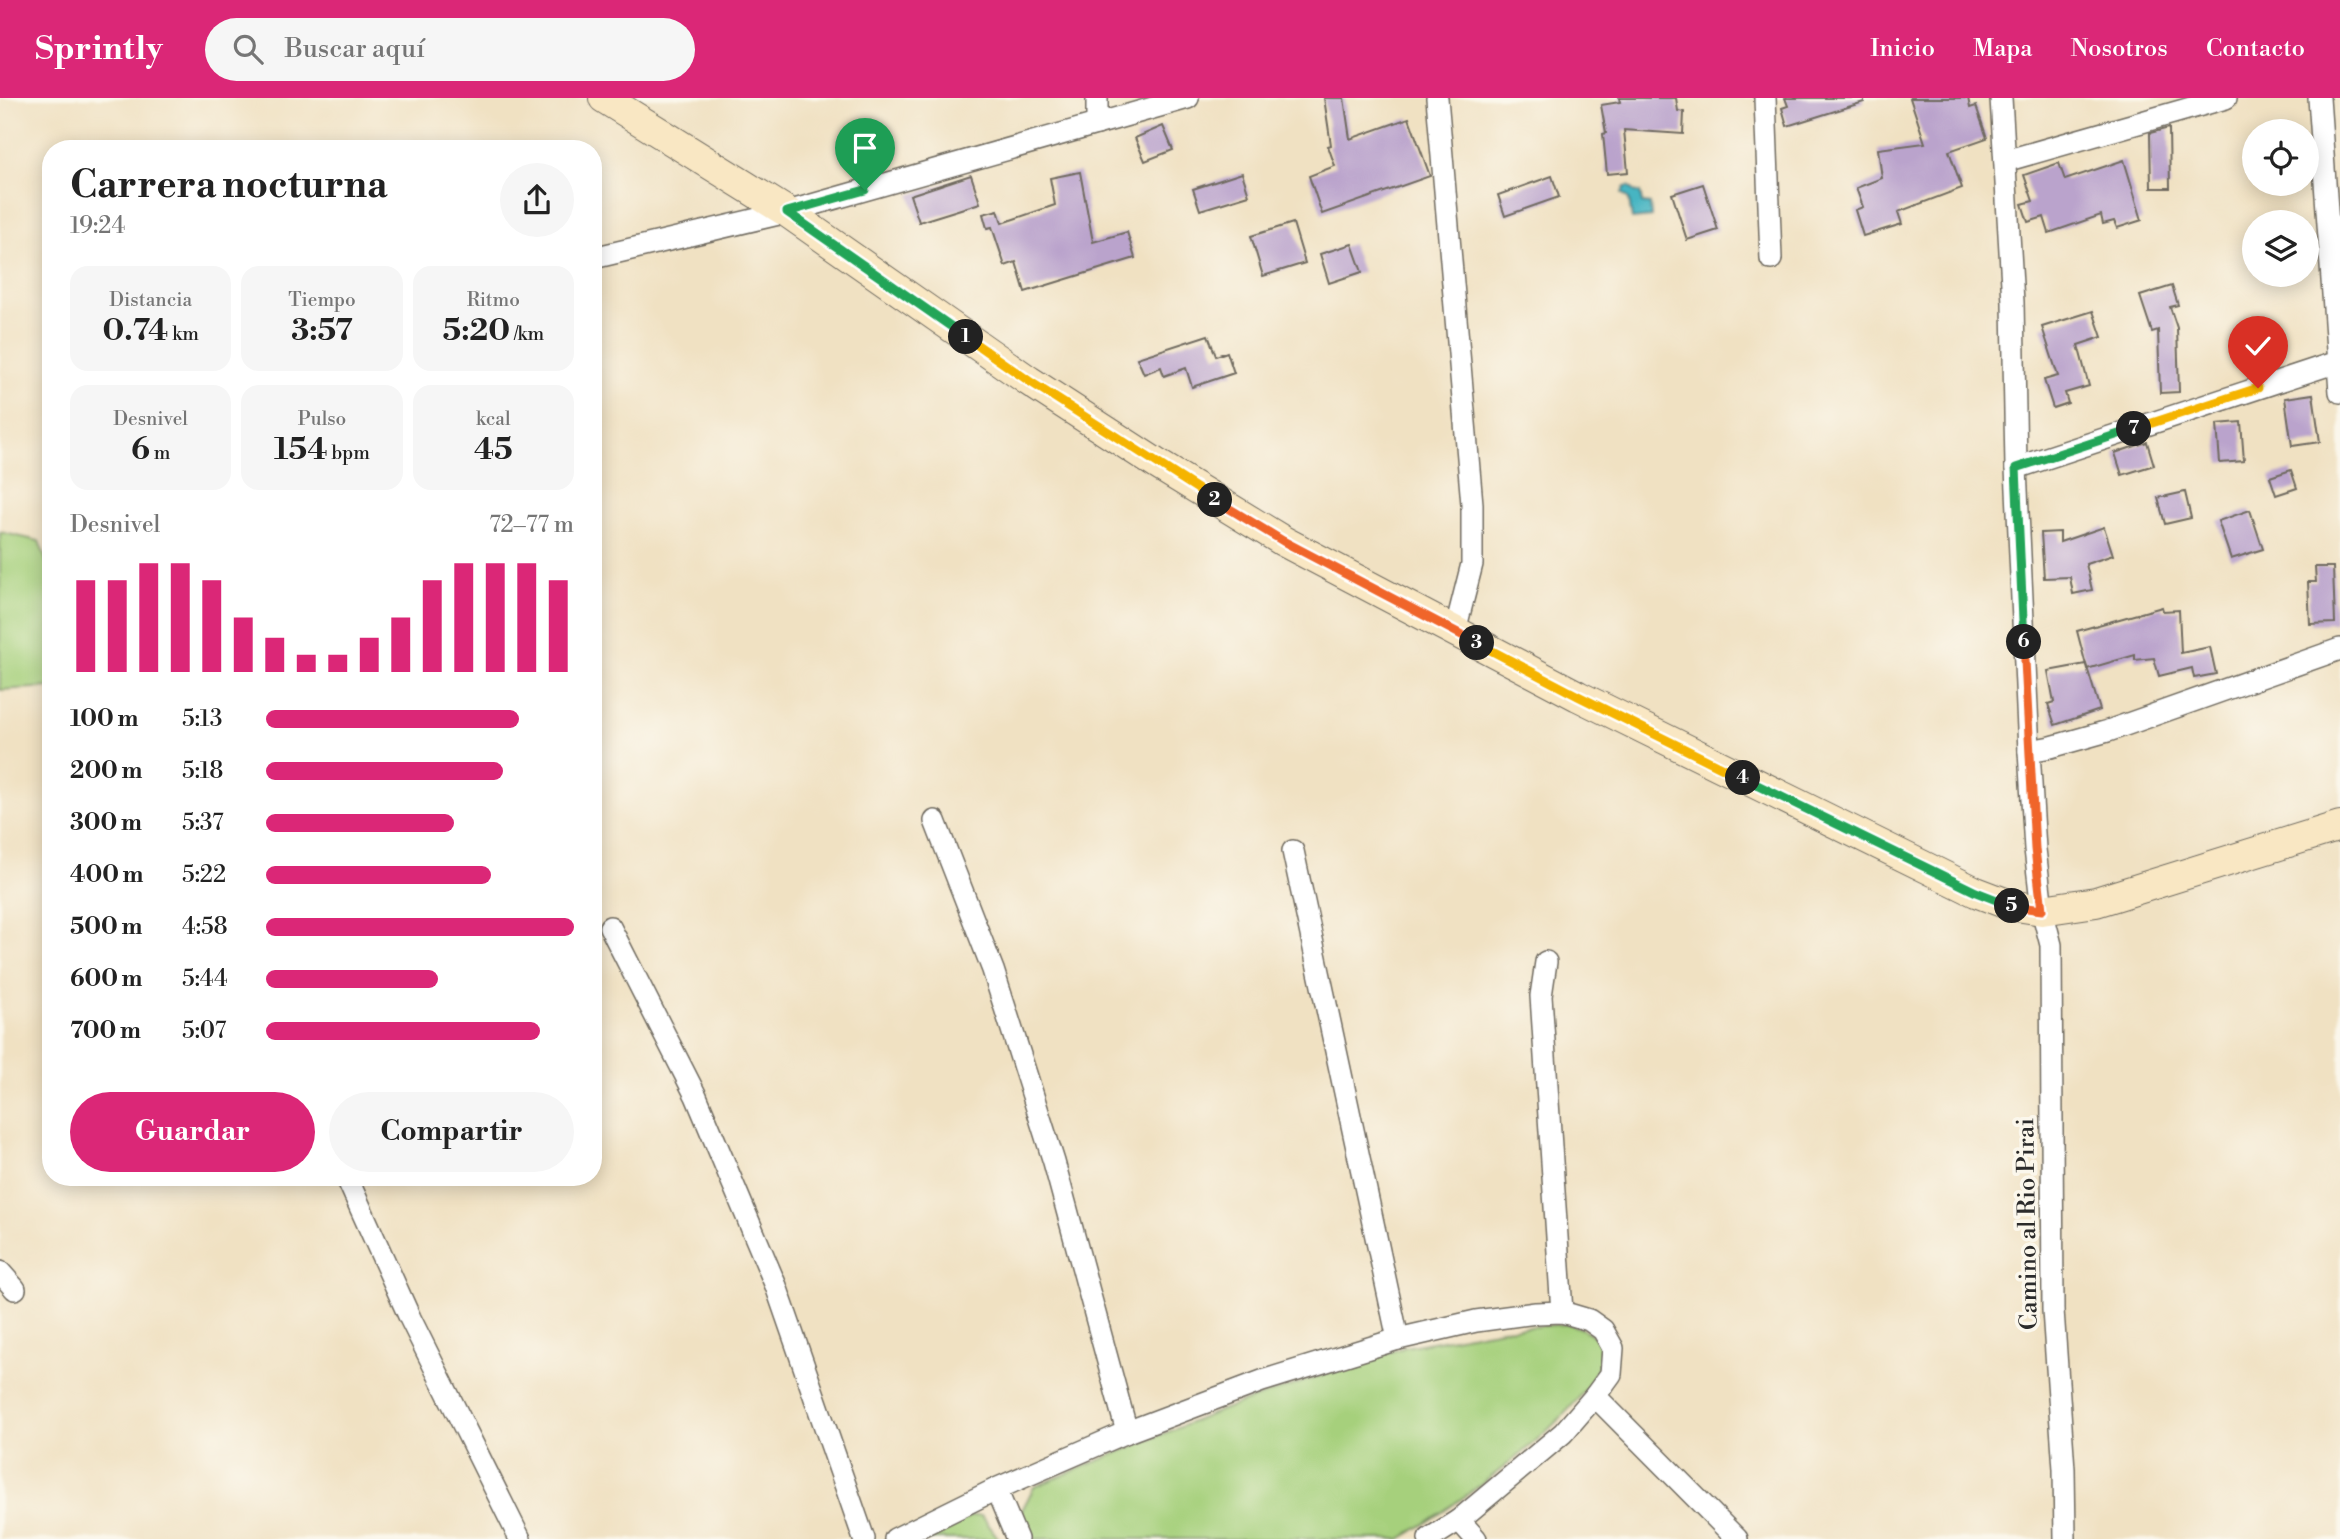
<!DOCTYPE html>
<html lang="es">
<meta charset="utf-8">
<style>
body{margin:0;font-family:"Libre Bodoni",serif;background:#f6f6f6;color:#222;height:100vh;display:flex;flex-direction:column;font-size:26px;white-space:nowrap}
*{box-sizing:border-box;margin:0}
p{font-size:23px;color:#767676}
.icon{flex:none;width:38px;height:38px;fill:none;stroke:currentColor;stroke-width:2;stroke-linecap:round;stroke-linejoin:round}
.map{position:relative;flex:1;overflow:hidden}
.drawer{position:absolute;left:42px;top:42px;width:560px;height:1046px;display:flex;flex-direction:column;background:#fff;border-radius:28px;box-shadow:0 4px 18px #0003}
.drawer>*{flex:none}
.tools{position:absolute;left:2242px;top:21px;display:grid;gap:14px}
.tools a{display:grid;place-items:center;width:77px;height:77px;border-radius:50%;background:#fff;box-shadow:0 4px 18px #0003;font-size:35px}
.pin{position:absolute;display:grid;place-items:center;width:60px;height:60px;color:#fff;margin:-72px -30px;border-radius:50% 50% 50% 0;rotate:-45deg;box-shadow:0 0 7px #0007}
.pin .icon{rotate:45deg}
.km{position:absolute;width:35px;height:35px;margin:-18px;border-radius:50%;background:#222;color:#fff;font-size:19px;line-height:35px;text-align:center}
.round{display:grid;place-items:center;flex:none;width:74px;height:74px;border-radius:37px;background:#f6f6f6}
.overview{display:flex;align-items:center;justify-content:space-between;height:119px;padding:0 28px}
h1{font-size:38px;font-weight:800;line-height:52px}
.metrics{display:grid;grid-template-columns:repeat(3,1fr);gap:10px;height:119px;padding:7px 28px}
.metrics div{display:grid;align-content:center;border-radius:18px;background:#f6f6f6;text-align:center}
.metrics b{font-size:30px;font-weight:800}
.metrics small{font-size:19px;font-weight:400}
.metrics p{font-size:19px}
.chart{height:196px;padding:14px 28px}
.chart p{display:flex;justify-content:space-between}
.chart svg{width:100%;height:126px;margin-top:7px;stroke:#db2777;stroke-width:6}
.button{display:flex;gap:14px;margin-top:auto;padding:14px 28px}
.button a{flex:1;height:80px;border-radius:42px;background:#db2777;color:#fff;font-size:28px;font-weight:800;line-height:80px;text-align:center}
.button a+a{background:#f6f6f6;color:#222}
ul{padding:0 28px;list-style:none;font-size:23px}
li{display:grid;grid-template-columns:112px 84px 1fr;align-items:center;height:52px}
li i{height:18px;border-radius:9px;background:#db2777}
header{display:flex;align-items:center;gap:42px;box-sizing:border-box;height:98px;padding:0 35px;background:#db2777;color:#fff}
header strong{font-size:33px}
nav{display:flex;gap:38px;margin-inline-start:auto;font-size:24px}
.search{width:490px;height:63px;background:#f6f6f6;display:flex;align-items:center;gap:18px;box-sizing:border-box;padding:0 24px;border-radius:38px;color:#767676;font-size:26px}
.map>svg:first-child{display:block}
.green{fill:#a6d07c;stroke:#687e54;stroke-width:2}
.water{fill:#47b5c2;stroke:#397076;stroke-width:2}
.building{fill:#baa3cc}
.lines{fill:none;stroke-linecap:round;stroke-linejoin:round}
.minor-casing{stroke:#706b60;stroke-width:24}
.secondary-casing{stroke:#706b60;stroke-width:32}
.minor{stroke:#fff;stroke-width:21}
.secondary{stroke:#f9e7c3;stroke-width:30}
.split-1-casing{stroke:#fff;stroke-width:14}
.split-2-casing{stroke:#fff;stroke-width:14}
.split-3-casing{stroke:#fff;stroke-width:14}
.split-4-casing{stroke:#fff;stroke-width:14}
.split-5-casing{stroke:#fff;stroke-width:14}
.split-6-casing{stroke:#fff;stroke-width:14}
.split-7-casing{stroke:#fff;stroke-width:14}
.split-8-casing{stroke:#fff;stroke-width:14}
.split-1{stroke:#22a559;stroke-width:9}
.split-2{stroke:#f5b400;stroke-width:9}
.split-3{stroke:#f0652b;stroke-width:9}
.split-4{stroke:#f5b400;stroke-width:9}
.split-5{stroke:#22a559;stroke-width:9}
.split-6{stroke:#f0652b;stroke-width:9}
.split-7{stroke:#22a559;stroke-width:9}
.split-8{stroke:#f5b400;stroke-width:9}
.labels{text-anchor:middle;stroke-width:7;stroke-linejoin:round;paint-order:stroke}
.street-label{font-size:24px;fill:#2b2b2b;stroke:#fbf7ec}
</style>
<header>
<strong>Sprintly</strong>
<div class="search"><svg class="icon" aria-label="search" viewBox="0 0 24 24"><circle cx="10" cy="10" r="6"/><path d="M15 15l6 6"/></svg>Buscar aquí</div>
<nav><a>Inicio</a><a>Mapa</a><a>Nosotros</a><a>Contacto</a></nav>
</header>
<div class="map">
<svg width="2340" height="1441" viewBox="0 0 2340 1441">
<rect width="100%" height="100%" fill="#fbf7ec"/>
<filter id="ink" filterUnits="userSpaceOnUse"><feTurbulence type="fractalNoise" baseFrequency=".0143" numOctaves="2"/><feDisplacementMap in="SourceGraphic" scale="14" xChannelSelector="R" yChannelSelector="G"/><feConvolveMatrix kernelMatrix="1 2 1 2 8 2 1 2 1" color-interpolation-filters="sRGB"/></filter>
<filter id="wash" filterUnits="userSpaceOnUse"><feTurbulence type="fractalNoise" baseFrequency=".00686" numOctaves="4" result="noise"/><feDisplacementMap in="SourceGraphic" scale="28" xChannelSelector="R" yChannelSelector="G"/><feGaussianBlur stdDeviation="1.57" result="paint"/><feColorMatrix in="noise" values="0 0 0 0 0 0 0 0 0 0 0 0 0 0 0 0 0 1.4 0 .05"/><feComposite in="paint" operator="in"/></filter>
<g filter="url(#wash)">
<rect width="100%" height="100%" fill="#f0e1c2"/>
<g class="green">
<path d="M 0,434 L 39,443 L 51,476 L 51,589 L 0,592 Z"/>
<path d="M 1568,1226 C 1582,1231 1597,1234 1600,1250 C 1611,1303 1443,1416 1400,1441 L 1030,1441 L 1021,1414 L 1034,1389 L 1224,1311 L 1405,1249 L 1501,1231 Z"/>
<path d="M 971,1418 L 982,1418 L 999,1441 L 925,1441 Z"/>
</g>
<path class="water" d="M 1629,88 L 1636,95 L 1640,94 L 1642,105 L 1650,106 L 1651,119 L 1632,121 L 1629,101 L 1622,95 L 1625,89 Z"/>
<g id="blocks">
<g class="building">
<path d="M 1324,0 L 1344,0 L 1350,41 L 1409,20 L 1430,78 L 1322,116 L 1309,78 L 1335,68 L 1328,48 L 1331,47 Z"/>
<path d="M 1619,0 L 1676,0 L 1678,13 L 1684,14 L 1683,36 L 1624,32 L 1628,74 L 1607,76 L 1603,36 L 1606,35 L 1601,7 L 1620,4 Z"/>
<path d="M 1785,0 L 1864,0 L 1864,4 L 1787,28 L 1782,10 L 1788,8 Z"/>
<path d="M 1910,0 L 1968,0 L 1970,10 L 1976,8 L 1987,40 L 1949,53 L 1962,90 L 1898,114 L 1902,126 L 1863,138 L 1855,112 L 1863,109 L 1856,90 L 1882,80 L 1878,51 L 1925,45 Z"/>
<path d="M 1163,28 L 1173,52 L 1145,63 L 1135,40 Z"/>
<path d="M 2169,30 L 2170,90 L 2151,90 L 2150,35 Z"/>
<path d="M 2124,62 L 2142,122 L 2117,130 L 2114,123 L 2103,126 L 2101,117 L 2049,135 L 2044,119 L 2028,124 L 2022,106 L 2033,103 L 2024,77 L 2059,65 L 2065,82 Z"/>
<path d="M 1080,74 L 1093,144 L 1127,134 L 1135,160 L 1025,194 L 1016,164 L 1005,168 L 992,129 L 987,130 L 983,116 L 998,112 L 1002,125 L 1055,107 L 1050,80 Z"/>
<path d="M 1242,75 L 1249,97 L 1200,112 L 1193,91 Z"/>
<path d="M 971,77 L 980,105 L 919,124 L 910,97 Z"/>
<path d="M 1552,78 L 1559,99 L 1505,118 L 1498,97 Z"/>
<path d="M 1703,86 L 1718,132 L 1687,142 L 1672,96 Z"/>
<path d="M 1293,125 L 1305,165 L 1263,178 L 1251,138 Z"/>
<path d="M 1352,146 L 1362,174 L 1329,185 L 1320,156 Z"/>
<path d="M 2172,188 L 2178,207 L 2170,209 L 2177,230 L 2179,294 L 2160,295 L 2158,232 L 2152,234 L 2140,198 Z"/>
<path d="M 2093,213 L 2102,239 L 2078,247 L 2089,288 L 2065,295 L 2068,305 L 2053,310 L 2044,282 L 2058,278 L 2042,229 Z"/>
<path d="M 1208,237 L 1216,258 L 1227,254 L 1234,275 L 1192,289 L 1186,270 L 1164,278 L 1161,269 L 1144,276 L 1137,260 Z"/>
<path d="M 2313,296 L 2320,344 L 2292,348 L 2285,300 Z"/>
<path d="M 2241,324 L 2244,363 L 2220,365 L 2217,326 Z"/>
<path d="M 2147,344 L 2154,367 L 2122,377 L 2115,355 Z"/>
<path d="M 2291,372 L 2297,390 L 2276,397 L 2270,379 Z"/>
<path d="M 2185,394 L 2191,420 L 2165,426 L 2158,400 Z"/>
<path d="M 2250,412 L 2263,451 L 2231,461 L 2218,423 Z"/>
<path d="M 2104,429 L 2113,457 L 2086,466 L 2092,492 L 2073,496 L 2070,479 L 2044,480 L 2041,435 L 2060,434 L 2060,444 Z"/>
<path d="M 2315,469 L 2333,469 L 2335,525 L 2310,526 L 2308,484 L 2316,484 Z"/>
<path d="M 2162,509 L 2163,513 L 2179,512 L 2181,555 L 2210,549 L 2216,576 L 2194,580 L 2192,570 L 2159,578 L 2154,560 L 2135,562 L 2135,557 L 2087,571 L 2077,533 Z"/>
<path d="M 2086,566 L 2100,612 L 2055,627 L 2048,606 L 2054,604 L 2048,573 Z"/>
</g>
</g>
</g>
<g filter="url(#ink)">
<use href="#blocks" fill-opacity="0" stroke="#706b60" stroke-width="2"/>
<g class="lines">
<defs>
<g id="minor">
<path d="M 1097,0 L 1097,26"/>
<path d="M 1437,0 L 1472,406 L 1472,466 L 1455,533"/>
<path d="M 1765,0 L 1771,161"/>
<path d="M 2001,0 L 2013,204 L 2016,370 L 2029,653 L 2035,751 L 2042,812 L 2051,847 L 2053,1212 L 2064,1371 L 2065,1441"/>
<path d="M 2319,0 L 2340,294"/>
<path d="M 2005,63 L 2226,0"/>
<path d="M 593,160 L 787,114 L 1188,0"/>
<path d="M 2016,370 L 2340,263"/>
<path d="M 2029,653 L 2051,649 L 2108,633 L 2340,551"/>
<path d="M 935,723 L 993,872 L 1054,1064 L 1127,1334"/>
<path d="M 1293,753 L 1398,1241"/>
<path d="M 610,829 L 696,998 L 776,1188 L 864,1441"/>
<path d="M 1546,864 L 1541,898 L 1562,1214"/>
<path d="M 347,1080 L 410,1220 L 520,1441"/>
<path d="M 0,1174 L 15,1191"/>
<path d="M 1595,1298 L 1737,1441"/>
<path d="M 996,1391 L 1017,1441"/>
<path d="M 1459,1422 L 1476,1441"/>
<path d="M 895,1441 L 996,1391 L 1127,1334 L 1262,1283 L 1398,1241 L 1476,1223 L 1536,1215 L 1562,1214 L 1589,1222 L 1603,1232 L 1613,1250 L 1611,1276 L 1595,1298 L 1563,1335 L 1459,1422 L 1429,1441"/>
</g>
<path id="secondary" d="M 604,0 L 787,114 L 1029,283 L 1157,366 L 1283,443 L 1578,598 L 1976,794 L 2010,807 L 2042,812 L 2096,804 L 2340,728"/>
</defs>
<use href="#minor" class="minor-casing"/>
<use href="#secondary" class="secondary-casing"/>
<use href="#minor" class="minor"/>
<use href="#secondary" class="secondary"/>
</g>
</g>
<g class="lines" filter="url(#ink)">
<defs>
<path id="split-1" d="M 865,92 L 787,114 L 966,239"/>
<path id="split-2" d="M 966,239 L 1029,283 L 1215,402"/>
<path id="split-3" d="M 1215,402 L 1283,443 L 1477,545"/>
<path id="split-4" d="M 1477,545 L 1578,598 L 1743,680"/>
<path id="split-5" d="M 1743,680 L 1976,794 L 2012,808"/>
<path id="split-6" d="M 2012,808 L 2042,812 L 2035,751 L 2024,544"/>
<path id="split-7" d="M 2024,544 L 2016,370 L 2134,331"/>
<path id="split-8" d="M 2134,331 L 2258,290"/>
</defs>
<use href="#split-1" class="split-1-casing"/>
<use href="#split-2" class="split-2-casing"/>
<use href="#split-3" class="split-3-casing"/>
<use href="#split-4" class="split-4-casing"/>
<use href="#split-5" class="split-5-casing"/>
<use href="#split-6" class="split-6-casing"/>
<use href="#split-7" class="split-7-casing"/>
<use href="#split-8" class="split-8-casing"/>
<use href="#split-1" class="split-1"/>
<use href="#split-2" class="split-2"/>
<use href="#split-3" class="split-3"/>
<use href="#split-4" class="split-4"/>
<use href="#split-5" class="split-5"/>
<use href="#split-6" class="split-6"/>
<use href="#split-7" class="split-7"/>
<use href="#split-8" class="split-8"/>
</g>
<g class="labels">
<g class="street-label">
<text transform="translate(2027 1126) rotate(-91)" y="8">Camino al Rio Pirai</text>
</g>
</g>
</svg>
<div class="tools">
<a><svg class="icon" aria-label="locate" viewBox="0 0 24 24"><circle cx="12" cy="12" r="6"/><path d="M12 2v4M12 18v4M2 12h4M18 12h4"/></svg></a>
<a><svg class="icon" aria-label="layers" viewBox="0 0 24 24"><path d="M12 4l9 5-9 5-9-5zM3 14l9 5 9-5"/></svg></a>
</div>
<div class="pin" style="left:865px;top:92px;background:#1e9e55"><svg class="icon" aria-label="arrive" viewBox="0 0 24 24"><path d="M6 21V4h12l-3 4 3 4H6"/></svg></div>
<div class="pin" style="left:2258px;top:290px;background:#d93025"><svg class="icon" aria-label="check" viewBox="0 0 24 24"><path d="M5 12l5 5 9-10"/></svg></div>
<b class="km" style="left:966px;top:239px">1</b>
<b class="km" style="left:1215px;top:402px">2</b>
<b class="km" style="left:1477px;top:545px">3</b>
<b class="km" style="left:1743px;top:680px">4</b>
<b class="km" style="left:2012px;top:808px">5</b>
<b class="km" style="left:2024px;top:544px">6</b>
<b class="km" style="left:2134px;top:331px">7</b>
<section class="drawer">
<div class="overview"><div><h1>Carrera nocturna</h1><p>19:24</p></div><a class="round"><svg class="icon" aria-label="share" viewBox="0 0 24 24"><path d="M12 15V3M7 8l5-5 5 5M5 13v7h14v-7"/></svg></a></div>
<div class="metrics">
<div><p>Distancia</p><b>0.74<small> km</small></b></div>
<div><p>Tiempo</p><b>3:57</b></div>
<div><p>Ritmo</p><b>5:20<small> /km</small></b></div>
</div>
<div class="metrics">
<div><p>Desnivel</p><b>6<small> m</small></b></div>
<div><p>Pulso</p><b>154<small> bpm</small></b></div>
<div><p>kcal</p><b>45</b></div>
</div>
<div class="chart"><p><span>Desnivel</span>72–77 m</p>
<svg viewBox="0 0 160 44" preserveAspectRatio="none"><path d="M5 44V12M15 44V12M25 44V6M35 44V6M45 44V12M55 44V25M65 44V32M75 44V38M85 44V38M95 44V32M105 44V25M115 44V12M125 44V6M135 44V6M145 44V6M155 44V12"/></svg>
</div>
<ul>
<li><b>100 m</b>5:13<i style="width:82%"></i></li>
<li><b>200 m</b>5:18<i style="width:77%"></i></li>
<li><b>300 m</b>5:37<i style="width:61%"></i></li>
<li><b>400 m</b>5:22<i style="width:73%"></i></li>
<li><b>500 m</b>4:58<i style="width:100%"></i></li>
<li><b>600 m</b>5:44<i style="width:56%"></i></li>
<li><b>700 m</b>5:07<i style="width:89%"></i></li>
</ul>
<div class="button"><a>Guardar</a><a>Compartir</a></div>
</section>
</div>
